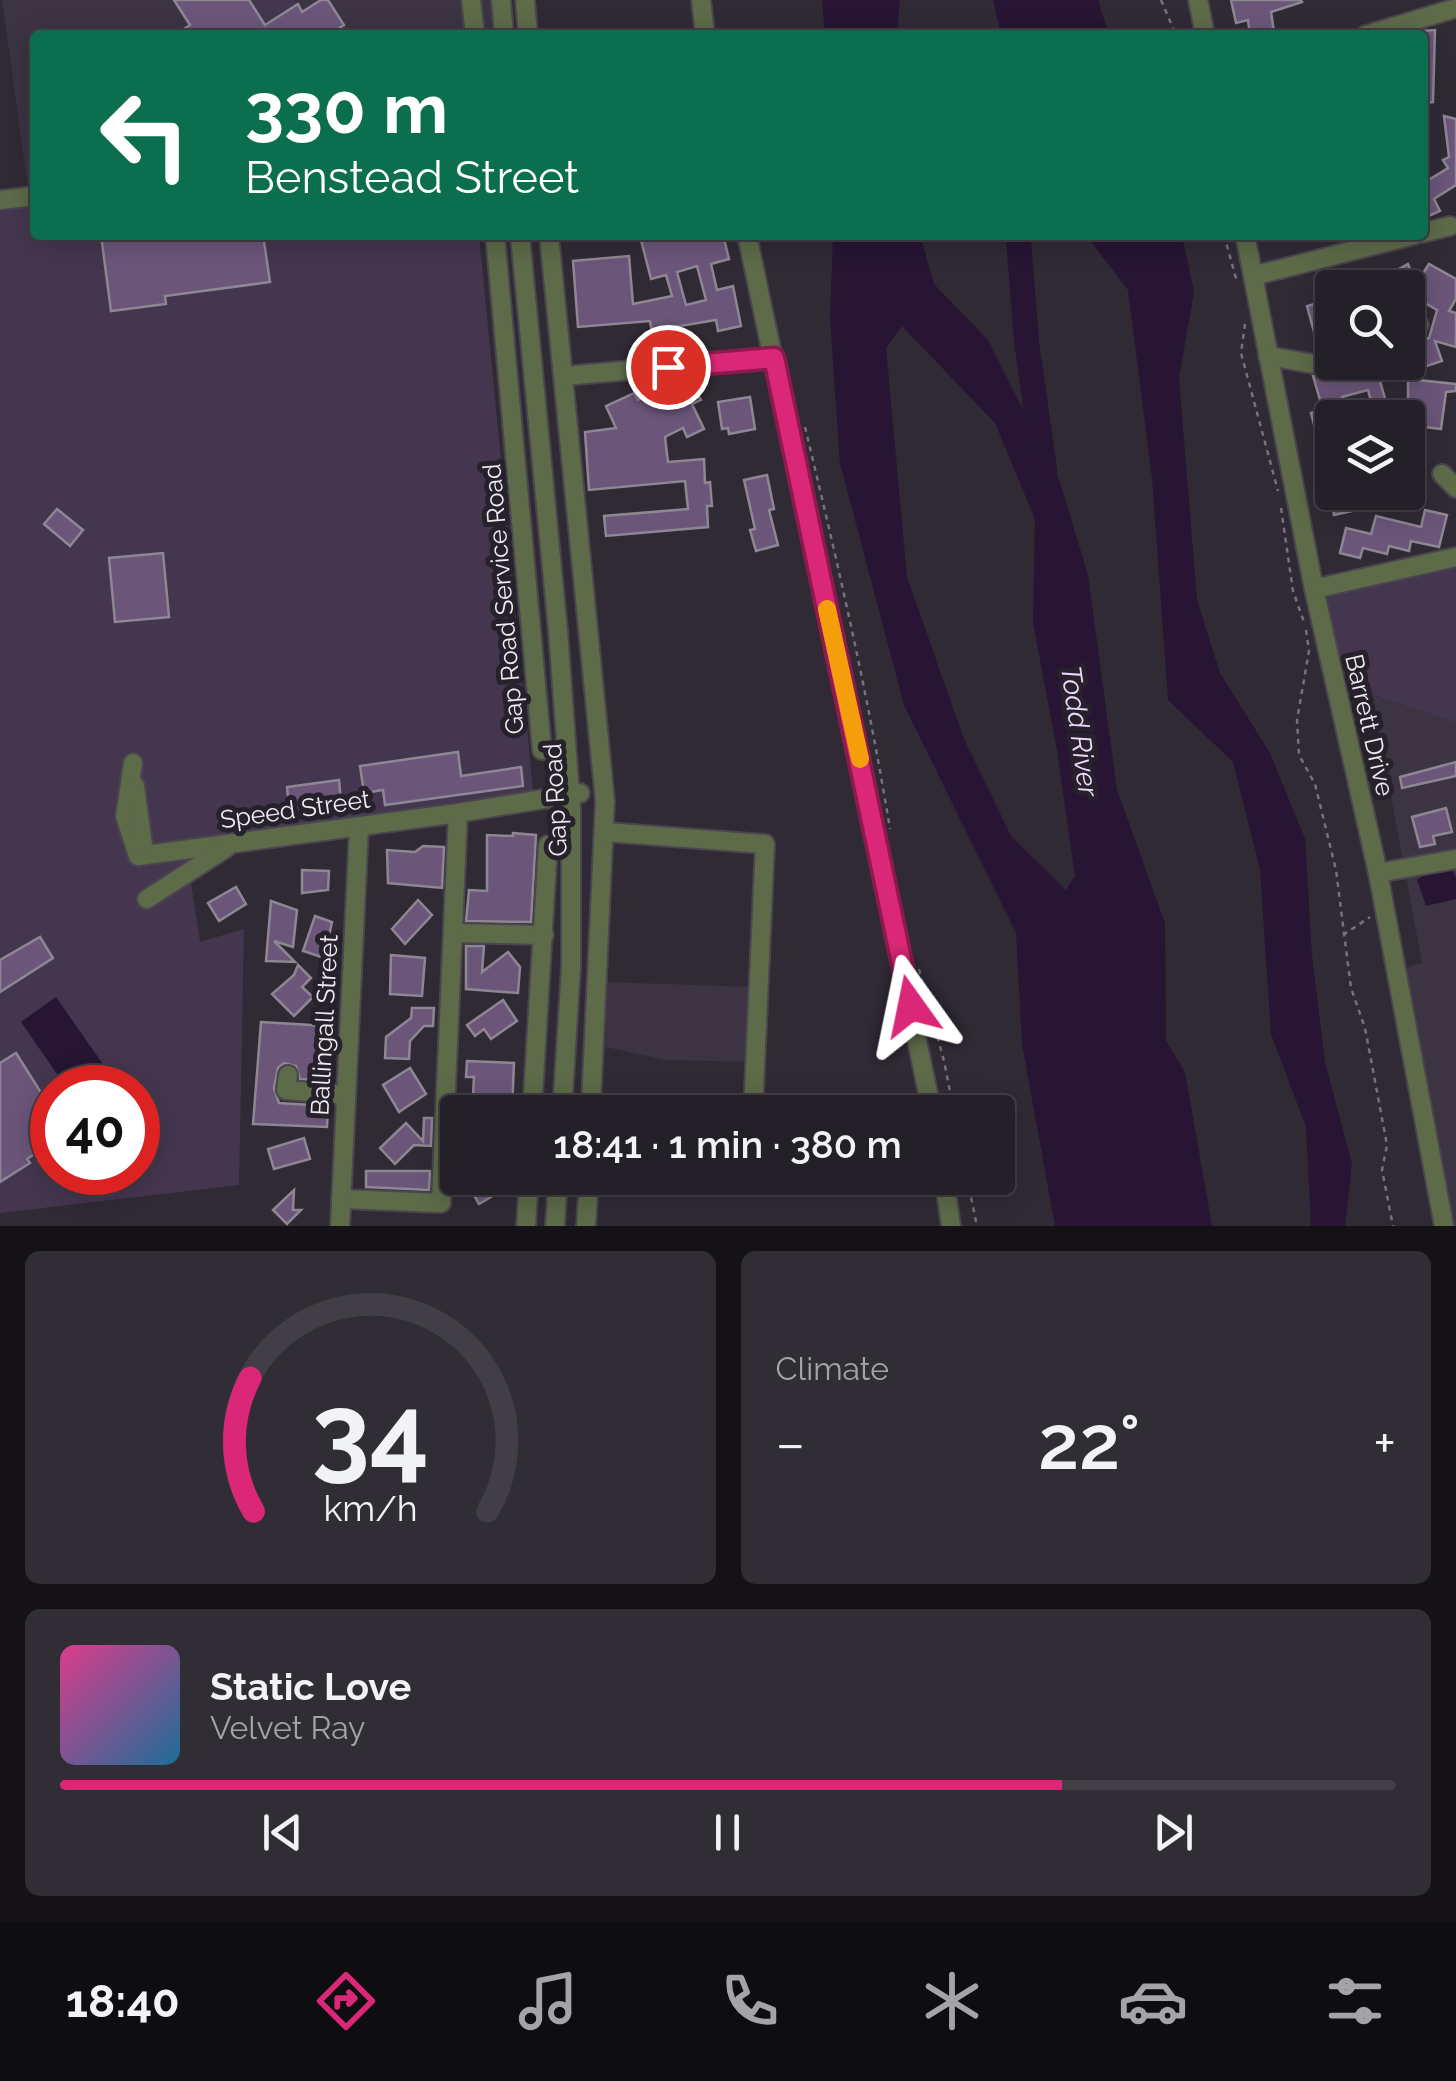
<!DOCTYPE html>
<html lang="en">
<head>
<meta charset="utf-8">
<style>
  :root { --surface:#242028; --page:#302d34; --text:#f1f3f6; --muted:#a3a3a8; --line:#413e45; --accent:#db2777 }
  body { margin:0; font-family:Raleway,sans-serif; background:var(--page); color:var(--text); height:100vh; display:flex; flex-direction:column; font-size:38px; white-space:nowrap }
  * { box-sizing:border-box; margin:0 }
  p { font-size:32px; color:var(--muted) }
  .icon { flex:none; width:55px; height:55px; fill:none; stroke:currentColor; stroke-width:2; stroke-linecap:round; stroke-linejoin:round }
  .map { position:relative; height:1226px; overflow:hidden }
  .drawer { display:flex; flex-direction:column; gap:25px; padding:25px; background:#141216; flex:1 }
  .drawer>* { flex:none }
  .hud { position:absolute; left:30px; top:30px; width:1398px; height:210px; border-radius:10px; box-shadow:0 5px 25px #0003,0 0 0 2px var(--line); background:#0b6e4f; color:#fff; overflow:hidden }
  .fabs { position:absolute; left:1315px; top:270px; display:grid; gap:20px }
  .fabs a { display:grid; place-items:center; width:110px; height:110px; border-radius:10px; background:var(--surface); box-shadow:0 5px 25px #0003,0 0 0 2px var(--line); font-size:50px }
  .speed { position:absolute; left:30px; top:1065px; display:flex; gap:20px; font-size:50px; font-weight:700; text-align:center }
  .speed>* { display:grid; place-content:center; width:130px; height:130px; border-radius:50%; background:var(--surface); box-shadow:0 5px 25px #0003,0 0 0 2px var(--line); line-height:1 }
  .speed .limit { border:15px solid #d22; background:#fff; color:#111 }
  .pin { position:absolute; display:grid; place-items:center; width:85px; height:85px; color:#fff; margin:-42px; border:5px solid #fff; border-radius:50%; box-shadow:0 2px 10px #0007 }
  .me { position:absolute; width:110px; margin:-55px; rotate:348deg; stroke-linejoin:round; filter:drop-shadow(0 0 8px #0008) }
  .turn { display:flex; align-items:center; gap:35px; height:210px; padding:0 50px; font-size:45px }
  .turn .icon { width:130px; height:130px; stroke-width:2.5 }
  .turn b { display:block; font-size:70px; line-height:85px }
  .big { font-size:75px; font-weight:600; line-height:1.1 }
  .drawer .widget { flex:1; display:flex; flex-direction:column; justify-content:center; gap:15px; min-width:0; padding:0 35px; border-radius:15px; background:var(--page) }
  .drawer .dial { align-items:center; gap:0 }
  .dial svg { height:260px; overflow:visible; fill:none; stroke:var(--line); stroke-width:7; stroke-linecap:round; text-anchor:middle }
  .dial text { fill:var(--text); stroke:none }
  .song { display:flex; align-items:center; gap:30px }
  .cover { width:120px; height:120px; border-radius:15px; background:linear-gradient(135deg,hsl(330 70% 55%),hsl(200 70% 35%)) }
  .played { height:10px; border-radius:5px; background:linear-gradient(90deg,var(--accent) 75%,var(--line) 75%) }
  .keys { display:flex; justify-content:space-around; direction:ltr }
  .heat { display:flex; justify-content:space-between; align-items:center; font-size:55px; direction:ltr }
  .drawer .tiles { flex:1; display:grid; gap:25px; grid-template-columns:1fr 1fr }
  .widget:last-child { grid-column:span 2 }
  .trip { position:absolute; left:440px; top:1095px; width:575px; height:100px; border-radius:10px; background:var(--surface); box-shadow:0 5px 25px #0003,0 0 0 2px var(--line); font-weight:600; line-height:100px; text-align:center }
  .menu { display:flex; height:160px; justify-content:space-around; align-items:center; background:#0e0d10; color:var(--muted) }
  .menu .icon { width:70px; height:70px }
  .menu .active { color:var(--accent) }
  .menu b { font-size:45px; color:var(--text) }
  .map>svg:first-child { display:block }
  .built { fill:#3c3343 }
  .green { fill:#453650; fill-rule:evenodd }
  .water { fill:#271533; fill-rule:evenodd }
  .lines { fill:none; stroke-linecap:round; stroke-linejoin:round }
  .river { stroke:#271533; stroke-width:25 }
  .building { fill:#6b567a; stroke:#8d8693; stroke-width:2.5; fill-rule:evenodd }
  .minor-casing { stroke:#4b454f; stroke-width:22 }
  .path { stroke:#76717a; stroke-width:2.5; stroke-dasharray:5 5; stroke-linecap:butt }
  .minor { stroke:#5d6b49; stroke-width:18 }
  .route-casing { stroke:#8e194d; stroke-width:25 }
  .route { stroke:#db2777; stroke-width:18 }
  .slow { stroke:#f59e0b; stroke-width:18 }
  .labels { text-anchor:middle; stroke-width:10; stroke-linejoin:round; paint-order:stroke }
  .street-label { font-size:25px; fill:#efebf2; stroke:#26212b }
  .water-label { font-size:28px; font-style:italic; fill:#efdaff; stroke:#26212b }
</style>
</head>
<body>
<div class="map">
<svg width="1456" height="1226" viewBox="0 0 1456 1226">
  <rect width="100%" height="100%" fill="#302a35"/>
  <g class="built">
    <polygon points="2,0 493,0 497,35 35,35 35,196 29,196"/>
    <polygon points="1372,695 1456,723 1456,1226 1444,1226 1396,970 1422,963"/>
    <polygon points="607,982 756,987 753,1062 667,1060 605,1047"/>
  </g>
  <g class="green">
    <polygon points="249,0 294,0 298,4 250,34"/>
    <path d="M35,196V235H479L533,790L458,813L186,850L200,942L244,929L239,1185L0,1213V200ZM52,1088H138V1172H52Z"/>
    <polygon points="1456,557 1456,723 1373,695 1338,695 1314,589"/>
  </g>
  <g class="water">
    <polygon points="822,0 900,0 897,35 825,35"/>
    <polygon points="993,0 1098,0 1109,35 1001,35"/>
    <path d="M833,235H920L934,284L987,339L1060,482L1088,575L1117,790L1165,923L1166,1041L1185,1072L1212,1226H1055L1022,1044L1016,933L904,705L840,463L830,320ZM902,326L995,423L1035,519L1033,623L1057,750L1075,876L1066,890L1011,836L964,739L907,577L886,348Z"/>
    <polygon points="1086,235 1182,235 1194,292 1179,378 1197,600 1220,673 1270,753 1305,839 1312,955 1325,1062 1352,1164 1345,1226 1311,1226 1306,1127 1271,1034 1260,869 1233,762 1168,700 1152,478 1128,290"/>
    <polygon points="1451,867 1456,878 1456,899 1426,906 1417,880 1425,874"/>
    <polygon points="56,997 114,1080 103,1087 66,1087 21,1022"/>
  </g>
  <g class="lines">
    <polyline class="river" points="1018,235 1027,345 1045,473"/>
  </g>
  <g class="building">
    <polygon points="174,0 249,0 265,25 298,4 302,12 321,0 328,0 344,25 328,35 175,35 190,25"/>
    <polygon points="1231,0 1301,0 1302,2 1271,12 1274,32 1250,35 1248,20 1236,23"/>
    <polygon points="1435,30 1433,102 1422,103 1422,31"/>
    <polygon points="1444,116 1456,119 1456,185 1434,199 1440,211 1422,219 1422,184 1448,168 1443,160 1449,157"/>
    <polygon points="101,235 263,235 270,282 165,296 166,304 111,311"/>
    <path d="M658,235H723L729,259L711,264L717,290L733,286L741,326L718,331L716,320L674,327L677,339L654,344L650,321L578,327L573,261L629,256L633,304L672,296L666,275L651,279L641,240ZM697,266L706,300L686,305L677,272Z"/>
    <polygon points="1408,264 1416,284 1429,264 1456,279 1456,299 1449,311 1456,313 1456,347 1435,341 1442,361 1380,381 1388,409 1408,404 1408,379 1456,384 1456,391 1446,392 1441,429 1408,425 1408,418 1371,418 1370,414 1374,413 1368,390 1342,397 1347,418 1332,418 1332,478 1328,479 1311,413 1323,410 1313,376 1352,362 1408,362 1408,345 1429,338 1437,310 1421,301 1408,306 1408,288 1375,288 1398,278 1395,271"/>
    <polygon points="1332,299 1332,345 1327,346 1322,330 1314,332 1307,306"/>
    <polygon points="694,387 701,400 692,404 704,429 687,437 683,428 665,437 668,462 704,459 705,483 710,482 712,506 707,506 708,527 606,536 604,516 688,509 685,481 589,490 585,432 616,428 606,406 634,393 638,400 652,393 655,399 674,390 677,395"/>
    <polygon points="750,397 755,429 729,434 728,428 722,429 718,402"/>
    <polygon points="767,475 774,509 769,510 778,545 756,551 750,530 755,529 744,480"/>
    <polygon points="1329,492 1415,492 1416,497 1334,515"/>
    <polygon points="57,509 83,530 70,546 44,524"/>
    <polygon points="1425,510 1447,515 1439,547 1411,541 1409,551 1389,546 1387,554 1363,548 1360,558 1340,553 1346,528 1371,534 1376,516 1421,527"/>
    <polygon points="163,553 169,617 115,622 109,558"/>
    <polygon points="458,752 461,776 521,767 523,786 385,805 383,790 364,793 360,766"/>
    <polygon points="1456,762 1456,776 1402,788 1400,777"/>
    <polygon points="339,780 341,802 289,808 287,787"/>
    <polygon points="1446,808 1452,832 1433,836 1435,844 1420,847 1412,817"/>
    <polygon points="513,833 536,835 531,922 466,921 469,890 487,891 487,835 513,836"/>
    <polygon points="423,846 444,847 442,888 388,883 387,850 415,852"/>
    <polygon points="302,870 329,871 328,890 302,893"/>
    <polygon points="236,887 246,904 219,921 208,903"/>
    <polygon points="418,900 432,915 405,944 392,929"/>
    <polygon points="271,901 297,910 293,947 274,941 295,962 266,961"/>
    <polygon points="315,916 332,922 324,958 303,951"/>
    <polygon points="40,937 53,958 0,992 0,960"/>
    <polygon points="466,946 484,946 482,972 508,952 520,967 518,993 466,989"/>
    <polygon points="391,955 425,958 422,996 390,994"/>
    <polygon points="298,965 311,978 302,987 313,997 294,1016 272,994 294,975"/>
    <polygon points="503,1000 517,1021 491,1039 484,1029 475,1036 467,1025"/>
    <polygon points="412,1008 434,1008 433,1026 424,1026 410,1041 409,1059 385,1058 386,1037 411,1018"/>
    <polygon points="261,1022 328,1026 325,1081 300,1079 296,1066 284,1063 278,1068 274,1088 279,1103 328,1106 327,1127 253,1124"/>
    <polygon points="16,1053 52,1110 52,1132 46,1136 51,1143 27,1159 30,1163 0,1182 0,1063"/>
    <polygon points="467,1061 514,1063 512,1112 472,1112 474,1077 466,1077"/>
    <polygon points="410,1068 426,1094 399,1112 383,1085"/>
    <polygon points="424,1118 432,1118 431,1146 414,1145 395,1164 380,1148 406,1123 423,1141"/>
    <polygon points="304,1138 310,1159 274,1169 268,1149"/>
    <polygon points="366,1171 430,1171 429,1190 366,1187"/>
    <polygon points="472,1178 507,1178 511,1185 479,1204 468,1185 474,1182"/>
    <polygon points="294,1190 293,1210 301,1210 287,1224 273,1210"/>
  </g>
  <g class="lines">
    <defs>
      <g id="minor">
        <polyline points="471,0 475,35"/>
        <polyline points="501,0 504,35"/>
        <polyline points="525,0 528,35"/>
        <polyline points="701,0 705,35"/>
        <polyline points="1198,0 1205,35"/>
        <polyline points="1366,35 1456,8"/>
        <polyline points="0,200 35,196"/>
        <polyline points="1422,233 1450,226"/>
        <polyline points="495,235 542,750"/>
        <polyline points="520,235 558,631 571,809 571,967 562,1112"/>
        <polyline points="549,235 605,801 591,1104"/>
        <polyline points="747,235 932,1112"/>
        <polyline points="1245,235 1314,589 1378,873 1444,1226"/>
        <polyline points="1253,276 1414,235"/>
        <polyline points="1408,330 1419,325"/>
        <polyline points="1268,356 1314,364 1332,357"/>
        <polyline points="563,376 774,358"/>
        <polyline points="1442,474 1456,488"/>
        <polyline points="1314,589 1456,557"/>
        <polyline points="133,763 125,816 138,856 458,813 580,793"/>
        <polyline points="135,786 143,845"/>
        <polyline points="606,832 765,844 753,1112"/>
        <polyline points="1378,873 1456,859"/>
        <polyline points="147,899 226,848"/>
        <polyline points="454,933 544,935"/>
        <polyline points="288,1075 286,1090 346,1095"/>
        <polyline points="532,1112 548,845"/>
        <polyline points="944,1178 951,1226"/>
        <polyline points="341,1199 441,1203 458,813"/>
        <polyline points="340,1226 359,826"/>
        <polyline points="526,1226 529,1178"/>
        <polyline points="555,1226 558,1178"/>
        <polyline points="586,1226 589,1178"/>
      </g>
    </defs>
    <use href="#minor" class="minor-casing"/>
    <g class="path">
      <polyline points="1161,0 1176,35"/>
      <polyline points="1224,235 1237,282"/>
      <polyline points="1245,324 1241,353 1278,491"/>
      <path d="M805,427C837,560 868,694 890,829"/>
      <polyline points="1281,508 1293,591 1304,622"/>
      <polyline points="1306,630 1309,651 1297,720 1299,755 1315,784 1336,870 1351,988 1365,1028 1387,1145 1382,1170 1393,1226"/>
      <polyline points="1343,935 1370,917"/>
      <polyline points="919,969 944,1061 954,1112"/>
      <polyline points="967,1178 977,1226"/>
    </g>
    <use href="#minor" class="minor"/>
  </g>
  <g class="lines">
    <defs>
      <polyline id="route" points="668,367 774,358 911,1006"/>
    </defs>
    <use href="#route" class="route-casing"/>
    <use href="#route" class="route"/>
    <polyline class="slow" points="827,609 860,759"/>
  </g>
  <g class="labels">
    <g class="street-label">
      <text transform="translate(503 599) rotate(-95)" y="9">Gap Road Service Road</text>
      <text transform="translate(1370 725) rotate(77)" y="9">Barrett Drive</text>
      <text transform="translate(555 800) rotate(-93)" y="9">Gap Road</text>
      <text transform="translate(295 809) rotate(-8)" y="9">Speed Street</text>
      <text transform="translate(324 1025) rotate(-87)" y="9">Ballingall Street</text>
    </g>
    <g class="water-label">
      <text transform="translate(1080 731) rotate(82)" y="10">Todd River</text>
    </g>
  </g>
</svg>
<div class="fabs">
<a><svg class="icon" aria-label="search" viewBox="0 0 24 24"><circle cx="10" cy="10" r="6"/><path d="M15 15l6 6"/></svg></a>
<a><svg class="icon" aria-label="layers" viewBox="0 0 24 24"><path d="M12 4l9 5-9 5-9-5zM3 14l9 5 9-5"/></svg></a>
</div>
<div class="speed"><div class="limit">40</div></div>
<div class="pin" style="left:668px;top:367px;background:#d93025"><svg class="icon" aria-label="arrive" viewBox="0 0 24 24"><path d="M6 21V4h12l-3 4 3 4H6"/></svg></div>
<svg class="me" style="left:911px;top:1006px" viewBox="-20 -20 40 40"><path d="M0-17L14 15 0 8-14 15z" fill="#db2777" stroke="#fff" stroke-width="4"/></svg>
<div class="trip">18:41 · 1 min · 380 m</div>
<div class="hud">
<div class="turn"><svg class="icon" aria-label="left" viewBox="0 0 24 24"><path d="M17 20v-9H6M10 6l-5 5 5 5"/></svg><div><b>330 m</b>Benstead Street</div></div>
</div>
</div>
<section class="drawer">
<div class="tiles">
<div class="widget dial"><svg viewBox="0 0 100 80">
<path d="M14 69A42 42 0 1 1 86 69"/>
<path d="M14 69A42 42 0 0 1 13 28" stroke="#db2777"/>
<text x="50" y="56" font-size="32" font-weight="700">34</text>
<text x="50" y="72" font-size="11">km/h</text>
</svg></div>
<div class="widget"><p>Climate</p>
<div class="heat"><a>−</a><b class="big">22°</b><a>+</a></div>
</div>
<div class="widget">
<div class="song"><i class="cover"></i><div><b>Static Love</b><p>Velvet Ray</p></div></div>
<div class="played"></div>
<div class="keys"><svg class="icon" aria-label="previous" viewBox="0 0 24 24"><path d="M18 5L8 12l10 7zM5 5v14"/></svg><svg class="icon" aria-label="pause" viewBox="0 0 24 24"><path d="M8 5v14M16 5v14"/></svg><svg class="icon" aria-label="next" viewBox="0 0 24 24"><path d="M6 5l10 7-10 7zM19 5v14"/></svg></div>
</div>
</div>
</section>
<nav class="menu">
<b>18:40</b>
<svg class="icon active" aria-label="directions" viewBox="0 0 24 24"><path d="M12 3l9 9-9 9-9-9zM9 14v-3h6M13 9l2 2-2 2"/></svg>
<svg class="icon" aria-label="music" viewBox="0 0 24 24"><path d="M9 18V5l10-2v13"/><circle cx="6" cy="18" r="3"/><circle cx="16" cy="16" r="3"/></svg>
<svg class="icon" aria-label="phone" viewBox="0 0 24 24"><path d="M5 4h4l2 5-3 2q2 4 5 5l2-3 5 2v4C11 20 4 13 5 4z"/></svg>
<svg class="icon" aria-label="climate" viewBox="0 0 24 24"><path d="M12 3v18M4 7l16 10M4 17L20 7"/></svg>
<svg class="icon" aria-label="car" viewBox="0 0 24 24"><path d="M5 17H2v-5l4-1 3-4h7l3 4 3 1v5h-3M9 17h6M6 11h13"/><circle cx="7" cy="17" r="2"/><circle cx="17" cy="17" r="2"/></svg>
<svg class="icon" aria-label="filters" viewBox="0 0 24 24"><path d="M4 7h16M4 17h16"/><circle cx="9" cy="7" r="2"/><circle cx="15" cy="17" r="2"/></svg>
</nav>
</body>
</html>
